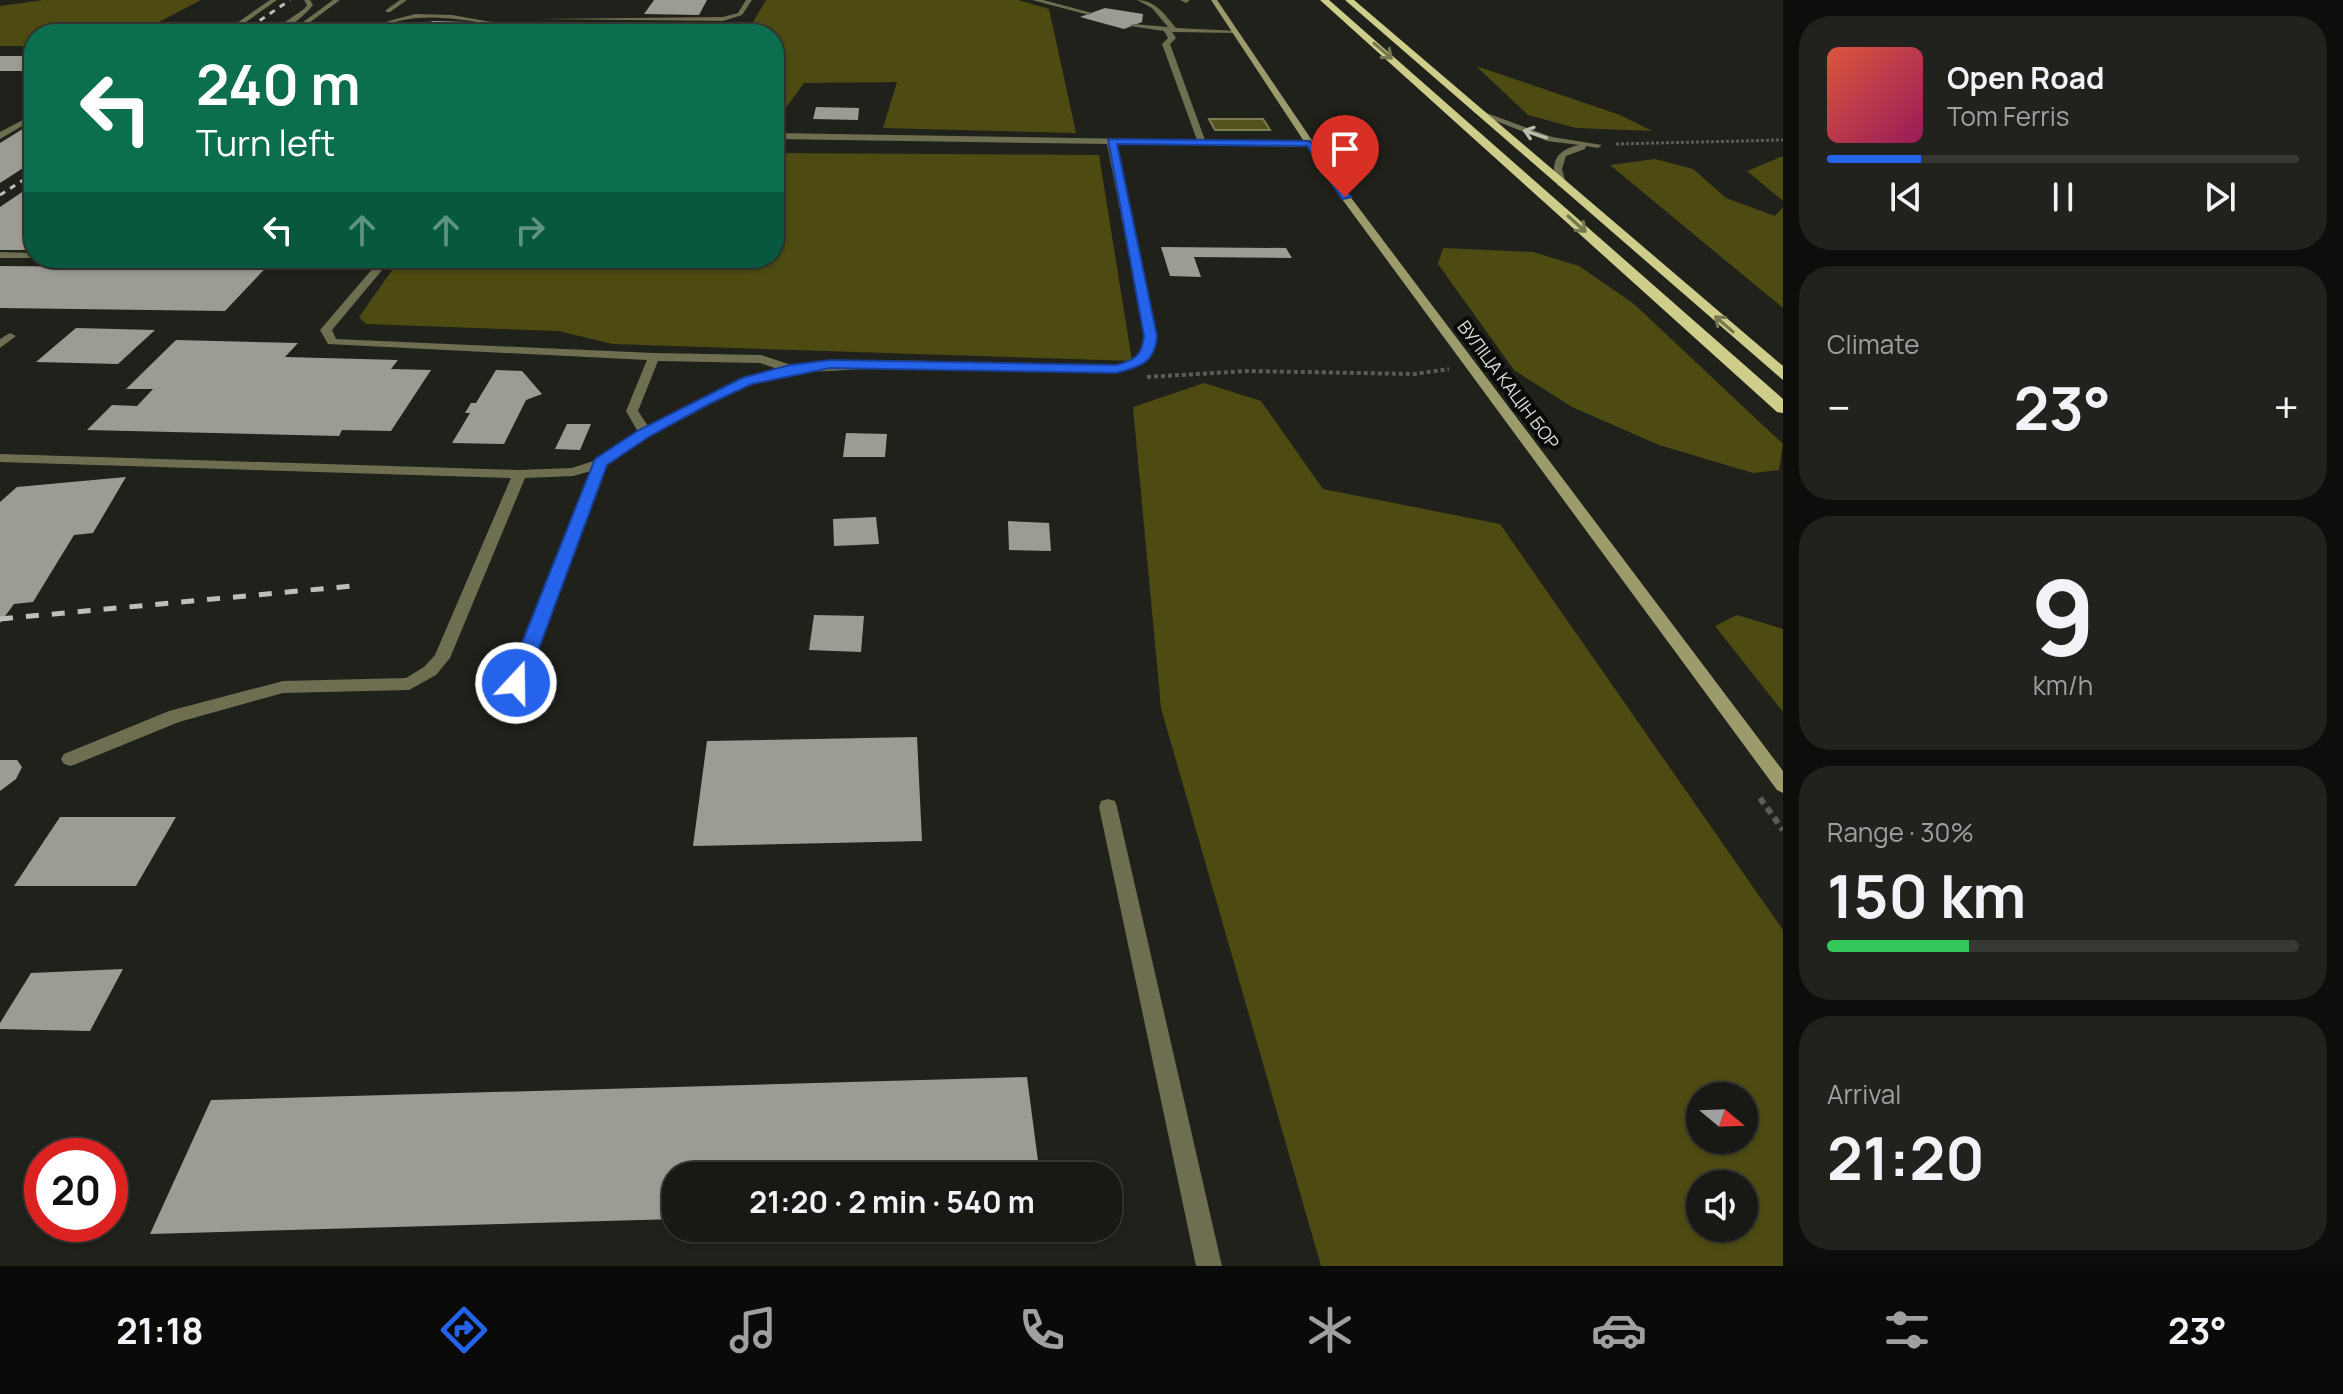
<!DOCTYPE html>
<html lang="en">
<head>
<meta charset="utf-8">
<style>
  :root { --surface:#181914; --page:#21221d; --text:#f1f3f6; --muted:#9fa0a0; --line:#363834; --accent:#2563eb }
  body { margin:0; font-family:Manrope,sans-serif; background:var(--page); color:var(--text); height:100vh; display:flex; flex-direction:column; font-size:30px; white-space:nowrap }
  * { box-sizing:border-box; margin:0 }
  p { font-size:26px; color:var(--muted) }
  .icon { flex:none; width:44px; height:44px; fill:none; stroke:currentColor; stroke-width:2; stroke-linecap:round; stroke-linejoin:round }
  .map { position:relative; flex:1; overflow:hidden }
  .panel { display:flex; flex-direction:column; gap:16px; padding:16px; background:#0d0e0b; width:560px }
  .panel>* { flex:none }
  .hud { position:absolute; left:24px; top:24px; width:760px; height:244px; border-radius:32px; box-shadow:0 2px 6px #0004,0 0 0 2px var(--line); background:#0b6e4f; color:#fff; overflow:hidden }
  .needle { width:52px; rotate:109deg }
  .buttons { position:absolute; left:1686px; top:1082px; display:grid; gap:16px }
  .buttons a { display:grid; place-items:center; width:72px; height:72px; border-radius:50%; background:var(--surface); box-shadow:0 2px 6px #0004,0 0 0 2px var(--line); font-size:40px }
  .speed { position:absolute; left:24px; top:1138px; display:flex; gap:16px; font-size:40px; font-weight:700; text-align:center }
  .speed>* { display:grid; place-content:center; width:104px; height:104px; border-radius:50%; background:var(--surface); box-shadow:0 2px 6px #0004,0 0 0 2px var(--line); line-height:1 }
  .speed .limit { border:12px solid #d22; background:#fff; color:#111 }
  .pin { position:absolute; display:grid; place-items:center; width:68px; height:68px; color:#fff; margin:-82px -34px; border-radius:50% 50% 50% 0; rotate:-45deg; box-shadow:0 0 8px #0007 }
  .pin .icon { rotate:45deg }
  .me { position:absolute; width:88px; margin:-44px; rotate:21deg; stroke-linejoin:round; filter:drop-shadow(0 0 6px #0008) }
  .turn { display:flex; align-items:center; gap:28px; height:168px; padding:0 40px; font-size:36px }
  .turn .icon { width:104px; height:104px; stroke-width:2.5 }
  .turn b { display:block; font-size:56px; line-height:68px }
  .lanes { display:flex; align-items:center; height:76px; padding:0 40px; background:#0003; justify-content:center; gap:40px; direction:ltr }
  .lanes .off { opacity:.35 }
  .big { font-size:60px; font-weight:700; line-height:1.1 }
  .panel .widget { flex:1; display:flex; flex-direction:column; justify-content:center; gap:12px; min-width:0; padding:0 28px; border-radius:32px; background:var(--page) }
  .panel .dial { align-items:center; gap:0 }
  .dial b { font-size:104px; line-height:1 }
  .song { display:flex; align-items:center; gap:24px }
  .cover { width:96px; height:96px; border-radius:12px; background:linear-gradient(135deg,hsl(10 70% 55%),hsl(330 70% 35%)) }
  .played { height:8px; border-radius:4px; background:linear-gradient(90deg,var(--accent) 20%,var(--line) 20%) }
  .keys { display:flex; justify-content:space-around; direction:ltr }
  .heat { display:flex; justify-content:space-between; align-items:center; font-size:44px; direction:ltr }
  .charge { height:12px; border-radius:6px; background:linear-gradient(90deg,#34c759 30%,var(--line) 0) }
  .trip { position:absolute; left:662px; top:1162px; width:460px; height:80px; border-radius:32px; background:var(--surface); box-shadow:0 2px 6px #0004,0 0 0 2px var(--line); font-weight:700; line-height:80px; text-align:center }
  .tabs { display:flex; height:128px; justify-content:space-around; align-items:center; background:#0a0a08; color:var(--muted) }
  .tabs .icon { width:56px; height:56px }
  .tabs .active { color:var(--accent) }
  .tabs b { font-size:36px; color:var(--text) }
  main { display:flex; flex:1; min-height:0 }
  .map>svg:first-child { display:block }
  .forest { fill:#4d4b12; fill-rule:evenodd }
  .water { fill:#53521a; stroke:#7c7c53; stroke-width:2 }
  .building { fill:#9c9c94 }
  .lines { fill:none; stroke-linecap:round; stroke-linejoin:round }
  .path-far2 { stroke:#5c5c57; stroke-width:3; stroke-dasharray:3 2; stroke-linecap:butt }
  .path-far1 { stroke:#5c5c57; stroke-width:4; stroke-dasharray:4 3; stroke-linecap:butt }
  .path { stroke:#5c5c57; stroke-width:6; stroke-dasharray:7 5; stroke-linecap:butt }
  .service { fill:#6e6e51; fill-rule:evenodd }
  .minor { fill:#6e6e51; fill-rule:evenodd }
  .secondary { fill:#9b9b6c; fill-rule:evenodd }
  .trunk { fill:#cece8a; fill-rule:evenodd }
  .rail-far1 { stroke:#bebfba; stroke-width:3; stroke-dasharray:6 6; stroke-linecap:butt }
  .rail { stroke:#bebfba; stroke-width:5; stroke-dasharray:13 13; stroke-linecap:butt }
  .oneway { stroke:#767650 }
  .oneway2 { stroke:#bcbcb0 }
  .route { fill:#2563eb; stroke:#184099; stroke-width:2 }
  .labels { text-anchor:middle; stroke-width:8; stroke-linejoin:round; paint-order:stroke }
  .far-street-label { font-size:18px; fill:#ddddd9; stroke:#0a0a08 }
</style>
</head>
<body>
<main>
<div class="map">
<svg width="1783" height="1266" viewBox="0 0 1783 1266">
  <rect width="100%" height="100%" fill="#20211b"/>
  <g class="forest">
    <polygon points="44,0 201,0 136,34 34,34 34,46 0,46 0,6"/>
    <polygon points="766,0 1018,0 1049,9 1076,133 883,128 897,82 804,83 774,124 774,34 746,34"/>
    <polygon points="1476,66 1620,115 1652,131 1576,128 1528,115"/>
    <polygon points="774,153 1099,155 1132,361 613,344 558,331 366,324 359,317 395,266 374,258 774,258"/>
    <polygon points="1783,156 1783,201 1747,171"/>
    <polygon points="1655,159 1693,169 1726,198 1775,216 1783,207 1783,308 1610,165"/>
    <polygon points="1443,248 1533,252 1579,266 1634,304 1783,444 1779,470 1753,473 1659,445 1572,407 1514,370 1438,264"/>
    <path d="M1204,383L1261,401L1323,489L1500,524L1783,930V1266H1321L1161,708L1133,407ZM1700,1096H1744V1140H1700ZM1700,1184H1744V1228H1700Z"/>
    <polygon points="1737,615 1783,629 1783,712 1715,626"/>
  </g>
  <polygon class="water" points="1209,119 1263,119 1270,130 1215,130"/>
  <g class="building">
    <polygon points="654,0 707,0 699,15 644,14"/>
    <polygon points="1105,8 1143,14 1142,22 1124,29 1080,17"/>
    <polygon points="432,21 470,22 458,34 417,34"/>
    <polygon points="533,23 573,24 570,28 530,27"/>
    <polygon points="715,24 742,24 737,34 710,34"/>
    <rect x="0" y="56" width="34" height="15"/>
    <polygon points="816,107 859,108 858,120 813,119"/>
    <polygon points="34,122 34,161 0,183 0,143"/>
    <polygon points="34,184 34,250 0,250 0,207"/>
    <polygon points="1161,247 1286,248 1292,258 1194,257 1201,277 1170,276"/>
    <polygon points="124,258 275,258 225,311 0,308 0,266 113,267"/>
    <polygon points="76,328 155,330 118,364 36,362"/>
    <polygon points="176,340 298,343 285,357 398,360 391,369 431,370 391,431 342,430 339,436 87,430 112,405 137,406 153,389 126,389"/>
    <polygon points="496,370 522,371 542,394 526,400 504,444 452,443 470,413 465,413 471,403 476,403"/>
    <polygon points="567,424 591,424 580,450 555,449"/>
    <polygon points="846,433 887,434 885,457 843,457"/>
    <polygon points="126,477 93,533 74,535 33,602 14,604 0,623 0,502 17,487"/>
    <polygon points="876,517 879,544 834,546 833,519"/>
    <polygon points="1008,521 1049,523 1051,551 1009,550"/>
    <polygon points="814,615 864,616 861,652 809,650"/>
    <polygon points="917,737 922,841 693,846 707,741"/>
    <polygon points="0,760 17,760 22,767 16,779 0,791"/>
    <polygon points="60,817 176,817 136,886 14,886"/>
    <polygon points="123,969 90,1031 0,1029 0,1023 31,973"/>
    <polygon points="1027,1077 1040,1176 676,1176 676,1219 150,1234 211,1100"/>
  </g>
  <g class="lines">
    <polyline class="path-far2" points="1616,144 1783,140"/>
    <polyline class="path-far1" points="1147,377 1247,371 1414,374 1449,369"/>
    <polyline class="path" points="1760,798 1783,830"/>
    <g class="service">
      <polygon points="270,0 277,0 229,34 221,34"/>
      <path d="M304,0H310L313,5C304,17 282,34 268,34L304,9L307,5Z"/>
      <polygon points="333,0 340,0 294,34 287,34"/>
      <polygon points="400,0 407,0 390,12 386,12 386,10"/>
      <polygon points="746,0 752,0 742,15 723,21 539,19 723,17 738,13"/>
      <polygon points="1032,0 1043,0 1092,13 1089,15"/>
      <path d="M1137,0C1156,0 1165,15 1176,28L1238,31L1235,33L1172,32L1176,38L1170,44L1205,140L1310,141L1314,144L1310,147L1116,144L1157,336C1152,360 1138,367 1116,373L883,368L791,373L751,384L710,403L650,436L607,465L522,688H510L508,683L591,471L573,476L525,478L450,658L436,675L409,690L283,693L179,722L76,764L70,766L64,764L61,759L64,754L169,711L283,681L406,678L424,667L435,655L511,478L0,462V454L520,470L572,468L596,460L638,432L626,411L647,360L328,344L320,330L374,267L383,269L332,330L336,339L654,353L761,355L791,365L883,360L1116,365C1134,360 1142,354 1145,336L1107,144L774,139V133L1197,140L1162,44L1168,38L1164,31L1130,26L1133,24L1168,27L1152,8ZM658,361L760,363L778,369L743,378L648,426L638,411Z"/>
      <polygon points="1180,0 1189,0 1189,1 1186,3"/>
      <path d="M415,14L452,15L508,25L500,34H493L500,26C467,20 431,13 398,21C385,24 375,34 363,34L378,24Z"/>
      <polygon points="34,114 34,119 0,139 0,132"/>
      <polygon points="0,252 33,253 34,258 37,258 0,258"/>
      <polygon points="10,333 16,336 0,348 0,339"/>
      <polygon points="1108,799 1115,801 1117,807 1222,1266 1196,1266 1099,807 1101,801"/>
    </g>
    <path class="minor" d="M1473,108L1552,137L1602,145L1598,148L1586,146L1585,149L1566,156L1562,169L1566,184L1558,186C1549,164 1555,150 1579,145L1547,141L1473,112Z"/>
    <polygon class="secondary" points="1211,0 1217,0 1349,195 1783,771 1783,793 1777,790 1342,199"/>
    <g class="trunk">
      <polygon points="1320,0 1329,0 1783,399 1783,413 1777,412"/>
      <polygon points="1345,0 1354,0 1783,366 1783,380"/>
    </g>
    <g class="rail-far1">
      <polyline points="240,34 290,0"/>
      <polyline points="0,195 34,173"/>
    </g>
    <polyline class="rail" points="0,619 352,586"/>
  </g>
  <defs><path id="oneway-shaft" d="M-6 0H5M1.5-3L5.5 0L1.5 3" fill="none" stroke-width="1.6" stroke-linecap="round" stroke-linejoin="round" transform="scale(2)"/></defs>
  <g class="oneway">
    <use href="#oneway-shaft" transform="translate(1383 51) rotate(41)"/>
    <use href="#oneway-shaft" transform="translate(1577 224) rotate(42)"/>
    <use href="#oneway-shaft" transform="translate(1724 324) rotate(-139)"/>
  </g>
  <use class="oneway2" href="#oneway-shaft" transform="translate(1535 134) rotate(-162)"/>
  <path class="route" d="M1108,139L1310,141L1351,197L1342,199L1307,146L1117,144L1157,336C1155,363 1140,367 1116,373L830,368L752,384L711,403L650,436L607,465L526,683L516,690L509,688L506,683L595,459L639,430L742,378L790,365L830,360L1116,365C1135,360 1142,356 1144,336Z"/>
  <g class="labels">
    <g class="far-street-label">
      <text transform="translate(1508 385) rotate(53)" y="6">ВУЛІЦА КАЦІН БОР</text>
    </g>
  </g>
</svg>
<div class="buttons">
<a><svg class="needle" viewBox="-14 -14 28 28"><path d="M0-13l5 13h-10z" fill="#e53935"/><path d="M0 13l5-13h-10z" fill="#9fa0a0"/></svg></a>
<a><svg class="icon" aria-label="sound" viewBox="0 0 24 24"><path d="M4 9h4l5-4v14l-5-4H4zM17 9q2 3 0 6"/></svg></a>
</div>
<div class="speed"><div class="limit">20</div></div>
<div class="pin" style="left:1345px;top:197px;background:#d93025"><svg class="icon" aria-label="arrive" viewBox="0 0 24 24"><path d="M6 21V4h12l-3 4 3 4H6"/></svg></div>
<svg class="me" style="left:516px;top:683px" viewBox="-20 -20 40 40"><circle r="17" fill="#2563eb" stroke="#fff" stroke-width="3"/><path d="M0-11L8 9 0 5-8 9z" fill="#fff"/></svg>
<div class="trip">21:20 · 2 min · 540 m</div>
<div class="hud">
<div class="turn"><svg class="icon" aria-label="left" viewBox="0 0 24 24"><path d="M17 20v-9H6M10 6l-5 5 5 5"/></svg><div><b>240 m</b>Turn left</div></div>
<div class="lanes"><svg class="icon" aria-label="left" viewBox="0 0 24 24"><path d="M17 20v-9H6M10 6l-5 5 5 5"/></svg><svg class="icon off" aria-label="ahead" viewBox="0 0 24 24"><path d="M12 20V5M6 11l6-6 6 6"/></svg><svg class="icon off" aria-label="ahead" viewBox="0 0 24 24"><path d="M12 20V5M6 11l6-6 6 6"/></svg><svg class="icon off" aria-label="right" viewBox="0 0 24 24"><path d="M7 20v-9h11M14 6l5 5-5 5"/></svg></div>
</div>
</div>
<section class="panel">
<div class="widget">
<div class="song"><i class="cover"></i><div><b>Open Road</b><p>Tom Ferris</p></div></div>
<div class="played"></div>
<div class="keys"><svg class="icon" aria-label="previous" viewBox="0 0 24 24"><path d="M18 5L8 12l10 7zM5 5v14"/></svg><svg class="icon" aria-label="pause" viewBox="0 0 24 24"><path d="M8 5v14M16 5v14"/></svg><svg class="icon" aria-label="next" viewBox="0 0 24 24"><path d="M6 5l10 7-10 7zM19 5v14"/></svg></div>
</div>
<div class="widget"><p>Climate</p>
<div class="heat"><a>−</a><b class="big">23°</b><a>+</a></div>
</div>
<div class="widget dial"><b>9</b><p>km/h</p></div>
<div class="widget"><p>Range · 30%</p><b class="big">150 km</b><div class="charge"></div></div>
<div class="widget"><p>Arrival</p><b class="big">21:20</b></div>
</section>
</main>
<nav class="tabs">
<b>21:18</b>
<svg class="icon active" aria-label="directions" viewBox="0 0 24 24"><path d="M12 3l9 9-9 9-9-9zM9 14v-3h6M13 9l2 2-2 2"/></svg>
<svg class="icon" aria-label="music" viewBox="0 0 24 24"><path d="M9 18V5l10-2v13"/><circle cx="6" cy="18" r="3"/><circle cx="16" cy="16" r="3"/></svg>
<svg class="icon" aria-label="phone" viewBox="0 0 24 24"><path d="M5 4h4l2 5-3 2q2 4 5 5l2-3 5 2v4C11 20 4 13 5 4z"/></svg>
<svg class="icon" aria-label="climate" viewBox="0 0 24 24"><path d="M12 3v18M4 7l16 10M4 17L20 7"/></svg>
<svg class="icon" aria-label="car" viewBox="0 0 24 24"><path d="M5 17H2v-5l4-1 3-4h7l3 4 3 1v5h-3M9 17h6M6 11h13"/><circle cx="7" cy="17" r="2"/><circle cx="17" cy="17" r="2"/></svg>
<svg class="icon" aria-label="filters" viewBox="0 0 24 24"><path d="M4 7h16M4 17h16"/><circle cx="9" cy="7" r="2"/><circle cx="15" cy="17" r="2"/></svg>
<b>23°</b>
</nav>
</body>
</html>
